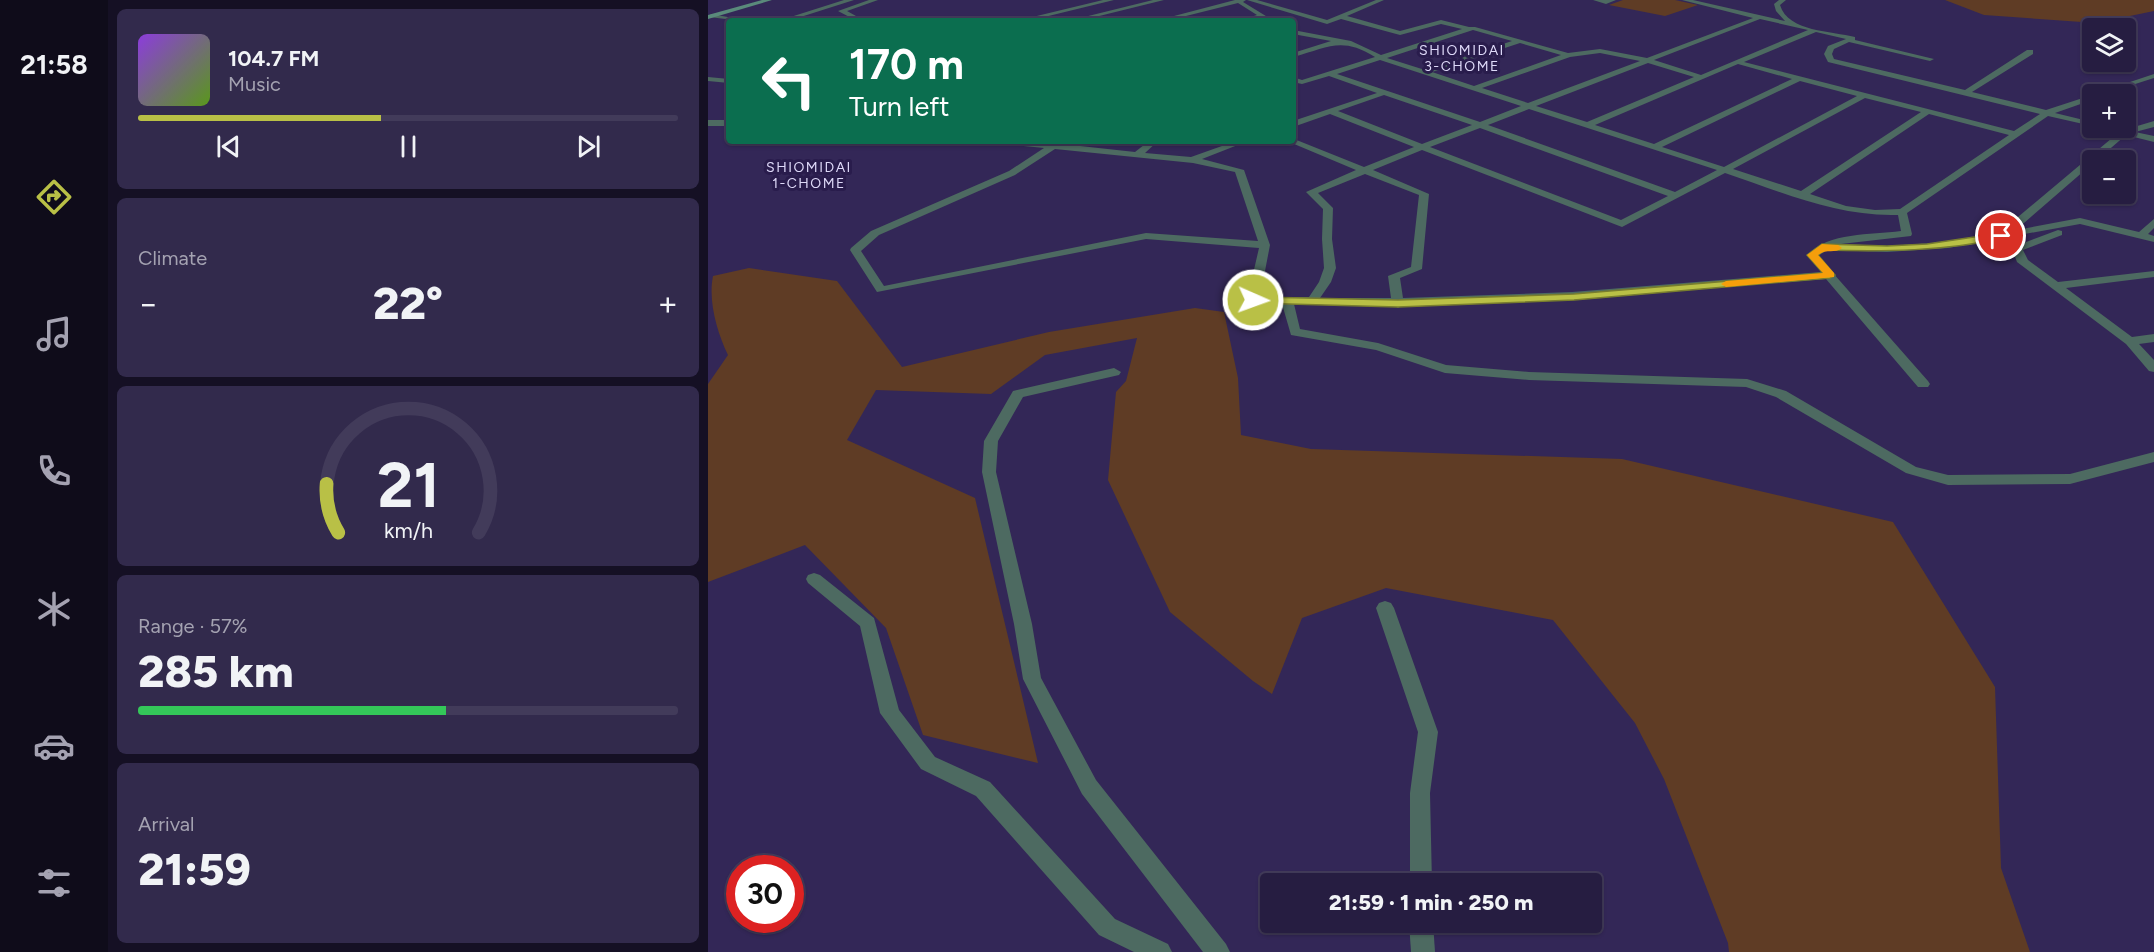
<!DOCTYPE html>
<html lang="en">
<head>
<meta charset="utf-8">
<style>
  :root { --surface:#261d41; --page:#322a4c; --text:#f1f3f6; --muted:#a4a2b1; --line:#423b5a; --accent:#b9c046 }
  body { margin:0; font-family:Figtree,sans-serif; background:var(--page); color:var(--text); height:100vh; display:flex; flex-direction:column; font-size:22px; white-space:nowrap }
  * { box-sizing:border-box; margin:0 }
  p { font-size:20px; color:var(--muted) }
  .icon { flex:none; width:33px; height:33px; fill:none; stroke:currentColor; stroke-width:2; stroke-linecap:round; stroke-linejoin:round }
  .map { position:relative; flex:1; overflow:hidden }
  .sheet { display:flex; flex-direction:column; gap:9px; padding:9px; background:#151024; width:600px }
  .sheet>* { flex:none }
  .hud { position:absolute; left:18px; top:18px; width:570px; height:126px; border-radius:6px; box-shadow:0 2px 4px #0004,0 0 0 2px var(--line); background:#0b6e4f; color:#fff; overflow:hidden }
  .buttons { position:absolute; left:1374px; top:18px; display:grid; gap:12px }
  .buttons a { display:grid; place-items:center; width:54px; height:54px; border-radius:6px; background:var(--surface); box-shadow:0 2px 4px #0004,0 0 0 2px var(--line); font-size:30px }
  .speed { position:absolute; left:18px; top:855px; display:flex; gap:12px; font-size:30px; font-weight:700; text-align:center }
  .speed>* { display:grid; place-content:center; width:78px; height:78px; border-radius:50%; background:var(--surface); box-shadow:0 2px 4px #0004,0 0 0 2px var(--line); line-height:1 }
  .speed .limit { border:9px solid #d22; background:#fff; color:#111 }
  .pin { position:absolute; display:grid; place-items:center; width:51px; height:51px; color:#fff; margin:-26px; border:3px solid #fff; border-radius:50%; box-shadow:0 2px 6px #0007 }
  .me { position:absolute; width:66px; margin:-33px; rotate:92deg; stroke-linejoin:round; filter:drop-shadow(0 0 4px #0008) }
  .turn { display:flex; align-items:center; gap:21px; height:126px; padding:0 24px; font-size:27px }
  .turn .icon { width:78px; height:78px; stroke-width:2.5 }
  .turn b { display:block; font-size:42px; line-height:51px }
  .big { font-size:45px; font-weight:800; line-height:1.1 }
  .sheet .widget { flex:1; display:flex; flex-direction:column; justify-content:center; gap:9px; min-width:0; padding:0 21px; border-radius:9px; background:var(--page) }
  .sheet .dial { align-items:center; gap:0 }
  .dial svg { height:156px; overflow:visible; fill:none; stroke:var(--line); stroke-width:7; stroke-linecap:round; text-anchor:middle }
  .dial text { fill:var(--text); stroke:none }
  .song { display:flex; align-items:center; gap:18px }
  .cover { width:72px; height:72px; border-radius:9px; background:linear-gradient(135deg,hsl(270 70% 55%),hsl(90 70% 35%)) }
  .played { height:6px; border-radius:3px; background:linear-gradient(90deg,var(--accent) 45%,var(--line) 45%) }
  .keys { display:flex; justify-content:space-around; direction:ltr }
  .heat { display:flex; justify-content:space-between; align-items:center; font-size:33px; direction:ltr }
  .charge { height:9px; border-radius:4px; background:linear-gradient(90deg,#34c759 57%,var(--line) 0) }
  .trip { position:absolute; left:552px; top:873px; width:342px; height:60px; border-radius:6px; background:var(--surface); box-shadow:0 2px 4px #0004,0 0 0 2px var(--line); font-weight:800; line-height:60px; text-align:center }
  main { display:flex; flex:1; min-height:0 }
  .dock { display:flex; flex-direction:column; width:108px; justify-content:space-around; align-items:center; background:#0f0c1a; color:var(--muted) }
  .dock .icon { width:42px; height:42px }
  .dock .active { color:var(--accent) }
  .dock b { font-size:27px; color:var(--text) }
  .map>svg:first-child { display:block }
  .green { fill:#5f3c25 }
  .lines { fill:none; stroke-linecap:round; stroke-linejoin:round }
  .street { fill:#4d6a61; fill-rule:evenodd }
  .secondary { fill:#5a8a7b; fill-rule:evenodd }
  .route { fill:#b9c046; stroke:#787d2e; stroke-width:1.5 }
  .slow { fill:#f59e0b }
  .labels { text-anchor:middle; stroke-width:6; stroke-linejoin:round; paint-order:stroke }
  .far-neighbourhood-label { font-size:14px; letter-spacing:1.5px; fill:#ded9f8; stroke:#291c4c }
</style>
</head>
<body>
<main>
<nav class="dock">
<b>21:58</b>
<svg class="icon active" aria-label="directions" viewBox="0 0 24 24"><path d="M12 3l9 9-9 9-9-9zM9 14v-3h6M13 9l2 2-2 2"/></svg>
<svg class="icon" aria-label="music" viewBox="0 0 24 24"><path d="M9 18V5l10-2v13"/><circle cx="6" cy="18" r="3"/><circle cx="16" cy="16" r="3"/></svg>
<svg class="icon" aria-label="phone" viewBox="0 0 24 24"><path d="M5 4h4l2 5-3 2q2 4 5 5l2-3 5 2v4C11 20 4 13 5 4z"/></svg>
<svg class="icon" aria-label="climate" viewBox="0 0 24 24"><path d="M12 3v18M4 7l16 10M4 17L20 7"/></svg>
<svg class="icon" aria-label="car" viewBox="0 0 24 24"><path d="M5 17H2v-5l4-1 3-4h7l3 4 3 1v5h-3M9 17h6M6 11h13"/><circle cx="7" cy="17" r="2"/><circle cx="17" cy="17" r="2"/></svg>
<svg class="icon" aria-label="filters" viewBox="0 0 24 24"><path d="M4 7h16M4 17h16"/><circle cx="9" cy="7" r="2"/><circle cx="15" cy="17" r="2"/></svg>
</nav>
<section class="sheet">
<div class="widget">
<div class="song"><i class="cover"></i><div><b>104.7 FM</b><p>Music</p></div></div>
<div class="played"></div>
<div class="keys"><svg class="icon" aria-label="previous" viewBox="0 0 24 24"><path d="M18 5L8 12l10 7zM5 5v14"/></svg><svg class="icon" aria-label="pause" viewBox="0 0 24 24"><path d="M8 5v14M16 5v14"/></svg><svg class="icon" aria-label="next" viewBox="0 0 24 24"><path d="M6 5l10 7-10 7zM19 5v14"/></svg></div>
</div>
<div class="widget"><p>Climate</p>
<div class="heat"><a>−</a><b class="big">22°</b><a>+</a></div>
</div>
<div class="widget dial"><svg viewBox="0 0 100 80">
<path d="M14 69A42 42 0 1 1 86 69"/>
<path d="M14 69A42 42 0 0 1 8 44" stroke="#b9c046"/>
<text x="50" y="56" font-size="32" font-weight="700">21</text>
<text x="50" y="72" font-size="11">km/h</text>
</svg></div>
<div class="widget"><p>Range · 57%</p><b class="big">285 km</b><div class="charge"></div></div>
<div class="widget"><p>Arrival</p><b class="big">21:59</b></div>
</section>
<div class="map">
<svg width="1446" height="952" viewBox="0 0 1446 952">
  <rect width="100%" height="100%" fill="#332757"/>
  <g class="green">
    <polygon points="915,0 967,0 990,5 957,16 901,5"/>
    <polygon points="1237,0 1446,0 1446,11 1388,23 1276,15"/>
    <path d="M41,268L129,281L194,367L341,332L487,308L516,312L530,378L533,435L603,449L914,459L1185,522L1287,687L1293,868L1322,952H1021L1020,943L956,779L927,723L845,620L678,588L594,618L564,694L545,681L462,612L400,480L408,392L418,381L429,338L337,355L283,394L168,390L139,440L267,498L330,763L215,735L178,628L97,545L0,582V384L20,355C9,332 0,301 5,276Z"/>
  </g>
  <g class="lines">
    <g class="street">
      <polygon points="136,0 146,0 80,21 70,21"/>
      <polygon points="161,0 170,0 139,11 157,21 149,21 130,11"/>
      <polygon points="395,0 406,0 320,21 308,21"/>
      <polygon points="445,0 456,0 371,21 360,21"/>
      <polygon points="527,0 538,0 535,2 566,21 554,18 530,21 549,15 530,3 458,21 447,21"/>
      <path d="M539,0H549L619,20L668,0H676L639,16L692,31L733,20L761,27H767L860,53L892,49L939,58L1045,18L974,0H985L1077,21L1068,11L1066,4L1071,0H1078L1072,5C1080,32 1124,31 1147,37V40L1226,59L1222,61L1141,42L1126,49L1124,54L1126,59L1257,90L1319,50H1325V54L1264,92L1338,110L1384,95V100L1347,113L1384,122V126L1340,116L1199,213L1204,234L1203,236L1133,244L1179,246L1240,242L1292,232L1410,133L1395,130L1394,128L1416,130L1446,121V127L1427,132L1446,136V142L1418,135L1389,160H1384V164L1308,230L1372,218L1431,232L1446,219V228L1440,234L1446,236V242L1372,224L1240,248L1179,252L1119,250L1110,256L1220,381L1222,384L1220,387H1210L1118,279L864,299L695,305L690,308L685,305L586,304L592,329L670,343L738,365L821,372L1039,379L1078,391L1208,467L1240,475L1362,474L1446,452V462L1362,484L1240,485L1198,473L1068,397L1038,387L821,380L737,373L668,350L583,335L574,304H545L539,300L551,248L438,239L169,292L142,250L143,248L163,231L301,171L336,148L295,144L291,141L343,143L357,141L354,144L427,152L441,141H450L437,153L483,157L528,141H540L494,159L536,170L562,245L552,297H601L611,282L616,268L614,239L615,209L598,192L648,170L579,141L586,139L656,167L706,147L622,114L585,127V121L669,93L621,76L594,84L585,82V77L594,80L667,57C633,36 620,48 585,57V53L623,41L585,34V30L643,41L673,55L754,29L733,24L692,35L633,19L619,24ZM1052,19L1100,30L993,75L946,60ZM765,30L804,41L717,70L679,58ZM1108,32L1138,39L1120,46L1116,54L1120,62L1332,114L1306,131L1036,62ZM812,43L853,55L766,86L724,72ZM892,53L932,61L820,103L774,88L862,57ZM672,60L813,106L772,122L629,74ZM940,63L986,77L879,122L828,106ZM1030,64L1084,79L946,144L887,125ZM1092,81L1149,96L1016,167L954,147ZM676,95L764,125L714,144L630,111ZM1157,98L1213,112L1093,191L1025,169ZM821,109L1009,170L967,192L780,125ZM1221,114L1301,135L1192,209L1167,210L1138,206L1102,194ZM772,128L960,196L913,220L722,147ZM347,149L485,163L527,172L550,241L438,233L176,286L153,251L171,235L307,175ZM714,150L914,227L1017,173C1073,192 1130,217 1190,215L1193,231C1162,235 1121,232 1099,255L1113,272L864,292L695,298L692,278L714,269L721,194L665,170ZM657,174L711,195L703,267L680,276L683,298H612L623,282L628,268L624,239L625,208L610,193Z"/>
      <polygon points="885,0 908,0 898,4"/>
      <polygon points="3,14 31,19 34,21 1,17"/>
      <polygon points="1446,74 1446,78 1396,94 1386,94"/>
      <polygon points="0,77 21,79 21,83 0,81"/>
      <rect x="0" y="120" width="21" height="6"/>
      <polygon points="1350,230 1354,231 1354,235 1315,250 1320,260 1350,282 1446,271 1446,277 1358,288 1424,337 1446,334 1446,342 1431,344 1446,360 1446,372 1441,371 1418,344 1309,262 1304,249 1305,247"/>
      <polygon points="406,368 413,372 411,375 315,397 290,441 288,472 324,624 333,678 388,780 518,944 522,952 495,952 374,794 315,679 306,624 274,472 276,441 305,391"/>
      <polygon points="106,573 112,575 166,618 191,710 227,757 282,782 407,919 460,944 464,952 426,952 391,935 268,796 213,769 172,713 152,626 100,583 98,579 100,575"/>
      <polygon points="677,601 683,603 686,608 730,732 722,793 724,884 702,884 702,793 710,732 668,608 671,603"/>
      <polygon points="701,922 725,922 727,952 703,952"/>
    </g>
    <polygon class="secondary" points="54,0 64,0 0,19 0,15"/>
  </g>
  <path class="route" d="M1293,233L1297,234V238C1237,251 1177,252 1116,250L1110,255L1127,275L1122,278L866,300L690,307L545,303L540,300L545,297L690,300L866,294L1115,273L1099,255L1114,244L1179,246L1219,244Z"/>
  <path class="slow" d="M1114,244L1130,245L1134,248C1127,254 1119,248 1110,255L1126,273V277L1018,287L1013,284L1018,281L1115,273L1099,255Z"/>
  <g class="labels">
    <g class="far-neighbourhood-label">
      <text x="754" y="55">SHIOMIDAI<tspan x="754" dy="16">3-CHOME</tspan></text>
      <text x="101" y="172">SHIOMIDAI<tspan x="101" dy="16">1-CHOME</tspan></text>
    </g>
  </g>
</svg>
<div class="buttons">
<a><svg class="icon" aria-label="layers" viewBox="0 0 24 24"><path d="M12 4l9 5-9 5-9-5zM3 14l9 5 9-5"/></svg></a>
<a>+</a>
<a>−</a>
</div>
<div class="speed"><div class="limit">30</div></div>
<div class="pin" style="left:1293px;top:236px;background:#d93025"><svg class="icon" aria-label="arrive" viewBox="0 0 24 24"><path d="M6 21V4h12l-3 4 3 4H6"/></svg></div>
<svg class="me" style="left:545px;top:300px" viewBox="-20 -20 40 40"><circle r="17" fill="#b9c046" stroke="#fff" stroke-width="3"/><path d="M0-11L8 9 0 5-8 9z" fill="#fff"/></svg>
<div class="trip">21:59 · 1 min · 250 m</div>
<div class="hud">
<div class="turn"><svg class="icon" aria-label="left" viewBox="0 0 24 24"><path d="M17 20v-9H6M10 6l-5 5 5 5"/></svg><div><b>170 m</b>Turn left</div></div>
</div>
</div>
</main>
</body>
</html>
